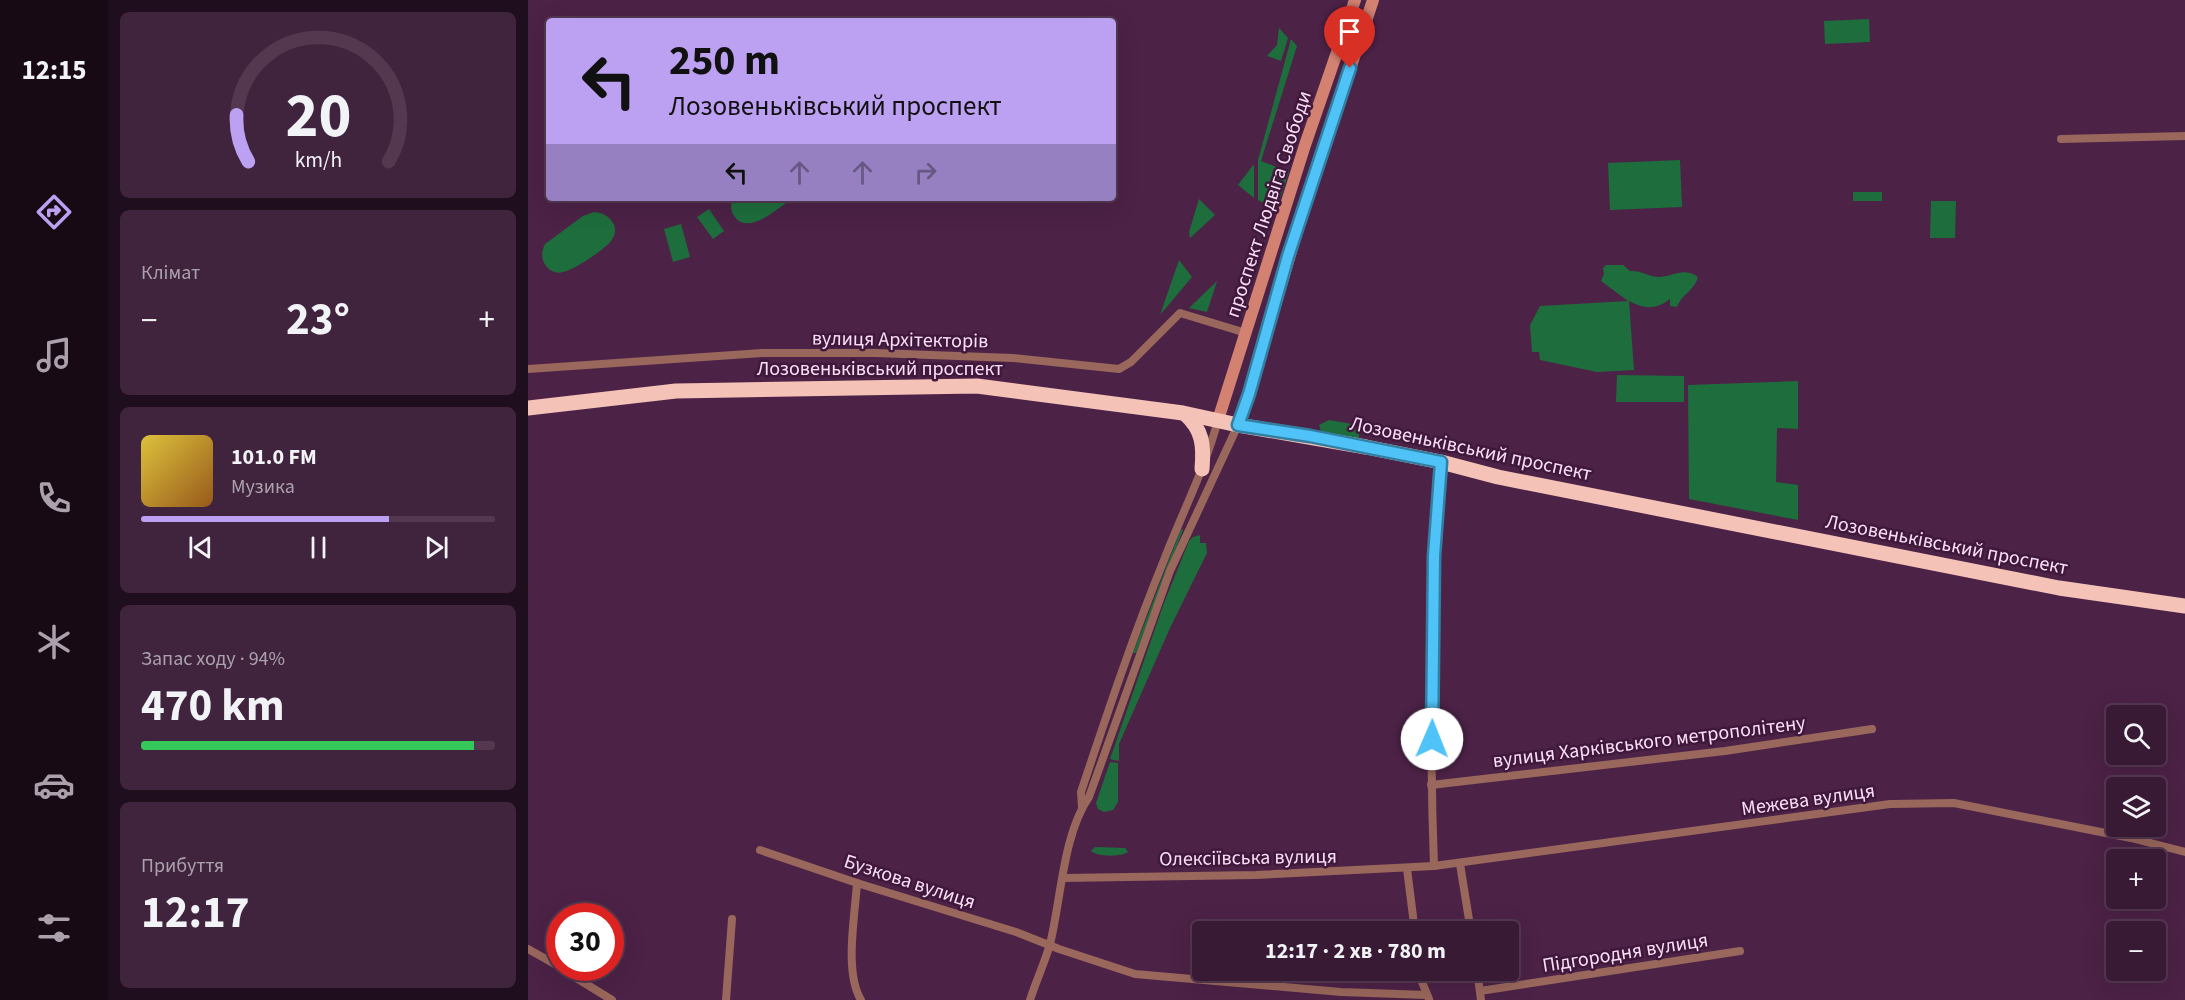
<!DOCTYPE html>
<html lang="uk">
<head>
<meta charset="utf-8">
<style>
  :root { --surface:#391a35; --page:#40233d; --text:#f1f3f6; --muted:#aba1ad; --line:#533850; --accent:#bca0f2 }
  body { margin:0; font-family:"Source Sans 3",sans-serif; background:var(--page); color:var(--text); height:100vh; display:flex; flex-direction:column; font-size:22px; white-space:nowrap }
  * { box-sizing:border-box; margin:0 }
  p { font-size:20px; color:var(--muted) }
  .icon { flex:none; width:33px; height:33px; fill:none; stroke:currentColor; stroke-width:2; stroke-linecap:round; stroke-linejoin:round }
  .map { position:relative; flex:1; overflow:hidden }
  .panel { display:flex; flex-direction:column; gap:12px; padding:12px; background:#1f0e1d; width:420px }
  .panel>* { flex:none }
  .hud { position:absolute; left:18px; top:18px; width:570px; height:183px; border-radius:6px; box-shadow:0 6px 24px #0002,0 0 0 2px var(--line); background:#bca0f2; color:#111; overflow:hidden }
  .buttons { position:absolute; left:1578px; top:705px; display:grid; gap:12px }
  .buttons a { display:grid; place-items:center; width:60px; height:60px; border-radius:6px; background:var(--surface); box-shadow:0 6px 24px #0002,0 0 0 2px var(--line); font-size:30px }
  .speed { position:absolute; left:18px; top:903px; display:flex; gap:12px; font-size:30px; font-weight:700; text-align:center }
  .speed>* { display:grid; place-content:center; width:78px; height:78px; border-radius:50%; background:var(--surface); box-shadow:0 6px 24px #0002,0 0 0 2px var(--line); line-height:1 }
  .speed .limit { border:9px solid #d22; background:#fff; color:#111 }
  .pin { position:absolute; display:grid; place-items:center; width:51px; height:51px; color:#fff; margin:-62px -26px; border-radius:50% 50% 50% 0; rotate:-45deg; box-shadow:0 0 6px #0007 }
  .pin .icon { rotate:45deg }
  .me { position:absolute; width:66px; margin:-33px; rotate:1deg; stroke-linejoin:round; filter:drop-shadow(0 0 4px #0008) }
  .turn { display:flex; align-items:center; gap:21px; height:126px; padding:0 24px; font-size:27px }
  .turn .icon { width:78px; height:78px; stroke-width:2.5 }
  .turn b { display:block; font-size:42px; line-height:51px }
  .lanes { display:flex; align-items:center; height:57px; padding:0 24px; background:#0003; justify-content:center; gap:30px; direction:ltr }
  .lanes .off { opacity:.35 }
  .big { font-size:45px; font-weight:700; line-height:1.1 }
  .panel .widget { flex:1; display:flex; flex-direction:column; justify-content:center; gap:9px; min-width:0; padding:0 21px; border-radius:9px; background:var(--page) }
  .panel .dial { align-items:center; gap:0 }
  .dial svg { height:156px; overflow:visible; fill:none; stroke:var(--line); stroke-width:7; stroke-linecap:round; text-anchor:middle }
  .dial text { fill:var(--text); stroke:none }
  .song { display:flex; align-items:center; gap:18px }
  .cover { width:72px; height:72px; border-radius:9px; background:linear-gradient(135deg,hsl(50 70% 55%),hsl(30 70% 35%)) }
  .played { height:6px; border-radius:3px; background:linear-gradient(90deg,var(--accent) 70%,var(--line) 70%) }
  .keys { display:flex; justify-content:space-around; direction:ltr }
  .heat { display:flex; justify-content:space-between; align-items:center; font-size:33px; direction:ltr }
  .charge { height:9px; border-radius:4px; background:linear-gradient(90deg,#34c759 94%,var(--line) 0) }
  .trip { position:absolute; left:664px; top:921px; width:327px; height:60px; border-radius:6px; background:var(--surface); box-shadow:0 6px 24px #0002,0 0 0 2px var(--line); font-weight:700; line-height:60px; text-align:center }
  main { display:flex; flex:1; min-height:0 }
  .dock { display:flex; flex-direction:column; width:108px; justify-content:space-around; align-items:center; background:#170a15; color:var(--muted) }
  .dock .icon { width:42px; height:42px }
  .dock .selected { color:var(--accent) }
  .dock b { font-size:27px; color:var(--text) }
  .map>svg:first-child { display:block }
  .green { fill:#1e6d3c }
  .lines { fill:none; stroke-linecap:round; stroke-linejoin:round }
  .street { stroke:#9a675c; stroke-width:8 }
  .secondary { stroke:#d38171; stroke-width:12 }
  .highway { stroke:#f5c2b7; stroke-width:15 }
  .route-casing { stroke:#337fa1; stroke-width:15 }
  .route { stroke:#4fc3f7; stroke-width:10 }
  .labels { text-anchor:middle; stroke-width:5; stroke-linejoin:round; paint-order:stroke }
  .street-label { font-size:20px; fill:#f9dff5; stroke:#40183c }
</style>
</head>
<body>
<main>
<nav class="dock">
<b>12:15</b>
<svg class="icon selected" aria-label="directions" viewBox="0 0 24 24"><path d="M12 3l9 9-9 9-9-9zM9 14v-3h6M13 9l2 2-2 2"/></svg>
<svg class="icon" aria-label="music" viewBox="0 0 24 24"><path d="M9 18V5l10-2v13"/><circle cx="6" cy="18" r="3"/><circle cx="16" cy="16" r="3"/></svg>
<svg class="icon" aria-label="phone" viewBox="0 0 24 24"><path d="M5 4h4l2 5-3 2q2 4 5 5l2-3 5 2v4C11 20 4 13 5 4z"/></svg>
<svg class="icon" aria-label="climate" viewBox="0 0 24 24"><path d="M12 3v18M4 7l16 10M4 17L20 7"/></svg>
<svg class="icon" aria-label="car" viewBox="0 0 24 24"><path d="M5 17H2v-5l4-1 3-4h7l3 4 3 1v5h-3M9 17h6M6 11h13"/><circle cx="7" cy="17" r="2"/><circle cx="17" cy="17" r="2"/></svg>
<svg class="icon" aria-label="filters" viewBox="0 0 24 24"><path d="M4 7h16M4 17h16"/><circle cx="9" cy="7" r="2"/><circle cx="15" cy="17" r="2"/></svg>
</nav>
<section class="panel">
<div class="widget dial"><svg viewBox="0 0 100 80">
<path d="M14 69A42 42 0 1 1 86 69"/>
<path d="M14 69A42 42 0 0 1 8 45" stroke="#bca0f2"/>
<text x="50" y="56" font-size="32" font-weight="700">20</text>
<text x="50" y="72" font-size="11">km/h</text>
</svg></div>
<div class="widget"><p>Клімат</p>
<div class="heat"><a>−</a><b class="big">23°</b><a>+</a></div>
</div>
<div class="widget">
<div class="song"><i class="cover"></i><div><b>101.0 FM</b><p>Музика</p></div></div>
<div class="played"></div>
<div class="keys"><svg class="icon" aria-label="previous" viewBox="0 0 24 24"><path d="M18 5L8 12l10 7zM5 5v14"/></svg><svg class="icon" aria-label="pause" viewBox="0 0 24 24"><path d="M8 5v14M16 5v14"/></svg><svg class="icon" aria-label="next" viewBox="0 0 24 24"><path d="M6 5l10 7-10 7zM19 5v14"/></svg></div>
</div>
<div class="widget"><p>Запас ходу · 94%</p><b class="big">470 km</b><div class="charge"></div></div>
<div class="widget"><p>Прибуття</p><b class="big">12:17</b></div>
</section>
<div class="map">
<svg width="1657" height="1000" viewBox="0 0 1657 1000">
  <rect width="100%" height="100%" fill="#4c2247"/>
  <g class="green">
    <polygon points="1341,19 1342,42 1297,44 1296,21"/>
    <polygon points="751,28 760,38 753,61 739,56 749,45"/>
    <polygon points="763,39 769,46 733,161 761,172 748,210 730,200 730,160"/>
    <polygon points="1152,160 1154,207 1082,210 1080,163"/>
    <polygon points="726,164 726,198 710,185"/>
    <rect x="1325" y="192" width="29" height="9"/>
    <path d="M204,198H265C251,207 221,236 207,217C202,211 203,205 204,198Z"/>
    <polygon points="671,199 687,215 662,238 661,232"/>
    <polygon points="1403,201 1428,201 1427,238 1402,238"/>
    <polygon points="181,209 196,231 185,239 169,217"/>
    <path d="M66,212C81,213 94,227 83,241C76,250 46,270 35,272C29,274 23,272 18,266C13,259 13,252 17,244L55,216Z"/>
    <polygon points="153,224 162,257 145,262 136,229"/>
    <polygon points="651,260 664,277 632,315"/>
    <path d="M1078,265H1095L1102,271C1113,270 1121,277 1132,277C1146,276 1156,267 1170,277C1167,290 1153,295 1149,307L1142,306V299C1128,310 1115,309 1101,301L1106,370L1069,372L1012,360L1011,352H1004L1002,325L1012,306L1100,301L1073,281L1076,274L1075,268Z"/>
    <polygon points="689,281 679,312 661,308"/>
    <polygon points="1089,375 1156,376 1156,402 1088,402"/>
    <polygon points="1270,381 1270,429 1249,428 1248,482 1270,485 1270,520 1161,499 1160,385"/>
    <polygon points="801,420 824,424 831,433 831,438 826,439 793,431 791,425"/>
    <polygon points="653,529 655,530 608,653 605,653"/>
    <polygon points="672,535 672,543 678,543 679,553 642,628 591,744 591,761 582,759 636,603 661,541 665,537"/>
    <polygon points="582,762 590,763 590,802 585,810 576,812 570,809 568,803"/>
    <path d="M567,847L597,848L600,852C593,857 569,857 563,851Z"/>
  </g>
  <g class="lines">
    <g class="street">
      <polyline points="1533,139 1657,136"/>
      <polyline points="0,369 234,353 347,353 485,358 591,369 603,362 652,313 718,333"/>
      <polyline points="903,785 1197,751 1344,729"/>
      <path d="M554,807L553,792C579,714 605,636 636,560C654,513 677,469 690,420"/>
      <polyline points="232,850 329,883 488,932 531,949 607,974 813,992 899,995"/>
      <polyline points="932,864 943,932"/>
      <path d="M906,866C901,732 903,597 913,462"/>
      <polyline points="879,869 887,932"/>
      <polyline points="535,878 728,875 906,866 1362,804 1426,803 1603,838 1657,852"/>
      <path d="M329,883C327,916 316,972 333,1000"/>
      <polyline points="0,949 32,967"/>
      <polyline points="32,968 84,1000"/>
      <polyline points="892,970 894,982 901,999"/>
      <polyline points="949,970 953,1000"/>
      <polyline points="952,991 1212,951"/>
      <polyline points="198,1000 204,919"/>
      <path d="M502,1000C508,981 517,962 522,944C533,900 535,834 561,797L642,571L710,425"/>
    </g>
    <g class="secondary">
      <polyline points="690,420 777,145 827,0"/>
      <polyline points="710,425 721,394 776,207 845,0"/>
    </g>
    <g class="highway">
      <polyline points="0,408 148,391 449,386 655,413 710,425 838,447 913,462 970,477 1531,588 1657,606"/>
      <path d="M657,414C675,430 676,446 674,469"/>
    </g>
  </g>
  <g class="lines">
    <defs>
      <polyline id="route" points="822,68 760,256 721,394 710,425 782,436 913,462 906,556 904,739"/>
    </defs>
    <use href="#route" class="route-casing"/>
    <use href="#route" class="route"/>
  </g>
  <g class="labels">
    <g class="street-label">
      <text transform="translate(740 204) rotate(-72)" y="7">проспект Людвіга Свободи</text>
      <text transform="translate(372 339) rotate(1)" y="7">вулиця Архітекторів</text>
      <text x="352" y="375">Лозовеньківський проспект</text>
      <text transform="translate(943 448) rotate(12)" y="7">Лозовеньківський проспект</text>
      <text transform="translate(1419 544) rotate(11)" y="7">Лозовеньківський проспект</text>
      <text transform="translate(1121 741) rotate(-7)" y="7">вулиця Харківського метрополітену</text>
      <text transform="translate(1280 799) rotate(-8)" y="7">Межева вулиця</text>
      <text transform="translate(720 857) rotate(-1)" y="7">Олексіївська вулиця</text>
      <text transform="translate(382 881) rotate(18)" y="7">Бузкова вулиця</text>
      <text transform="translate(1097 952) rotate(-9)" y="7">Підгородня вулиця</text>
    </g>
  </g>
</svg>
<div class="buttons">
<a><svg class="icon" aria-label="search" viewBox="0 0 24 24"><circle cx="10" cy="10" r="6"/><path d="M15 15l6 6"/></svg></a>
<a><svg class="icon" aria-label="layers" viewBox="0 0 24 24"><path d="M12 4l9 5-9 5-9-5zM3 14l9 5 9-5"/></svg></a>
<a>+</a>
<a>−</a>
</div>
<div class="speed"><div class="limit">30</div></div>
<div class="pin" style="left:822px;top:68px;background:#d93025"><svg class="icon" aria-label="arrive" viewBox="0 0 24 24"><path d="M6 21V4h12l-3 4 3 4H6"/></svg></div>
<svg class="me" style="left:904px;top:739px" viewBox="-20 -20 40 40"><circle r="19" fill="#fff"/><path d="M0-13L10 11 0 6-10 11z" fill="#4fc3f7"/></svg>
<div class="trip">12:17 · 2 хв · 780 m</div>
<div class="hud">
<div class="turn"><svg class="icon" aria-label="left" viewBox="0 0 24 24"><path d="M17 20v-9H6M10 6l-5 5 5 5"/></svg><div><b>250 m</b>Лозовеньківський проспект</div></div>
<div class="lanes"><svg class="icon" aria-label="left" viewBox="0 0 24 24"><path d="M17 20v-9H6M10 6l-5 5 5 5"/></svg><svg class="icon off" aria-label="ahead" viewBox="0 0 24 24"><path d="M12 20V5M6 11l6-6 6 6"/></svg><svg class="icon off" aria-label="ahead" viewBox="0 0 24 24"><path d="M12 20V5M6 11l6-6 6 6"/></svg><svg class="icon off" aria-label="right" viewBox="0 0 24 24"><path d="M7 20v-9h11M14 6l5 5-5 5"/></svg></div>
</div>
</div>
</main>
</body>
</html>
